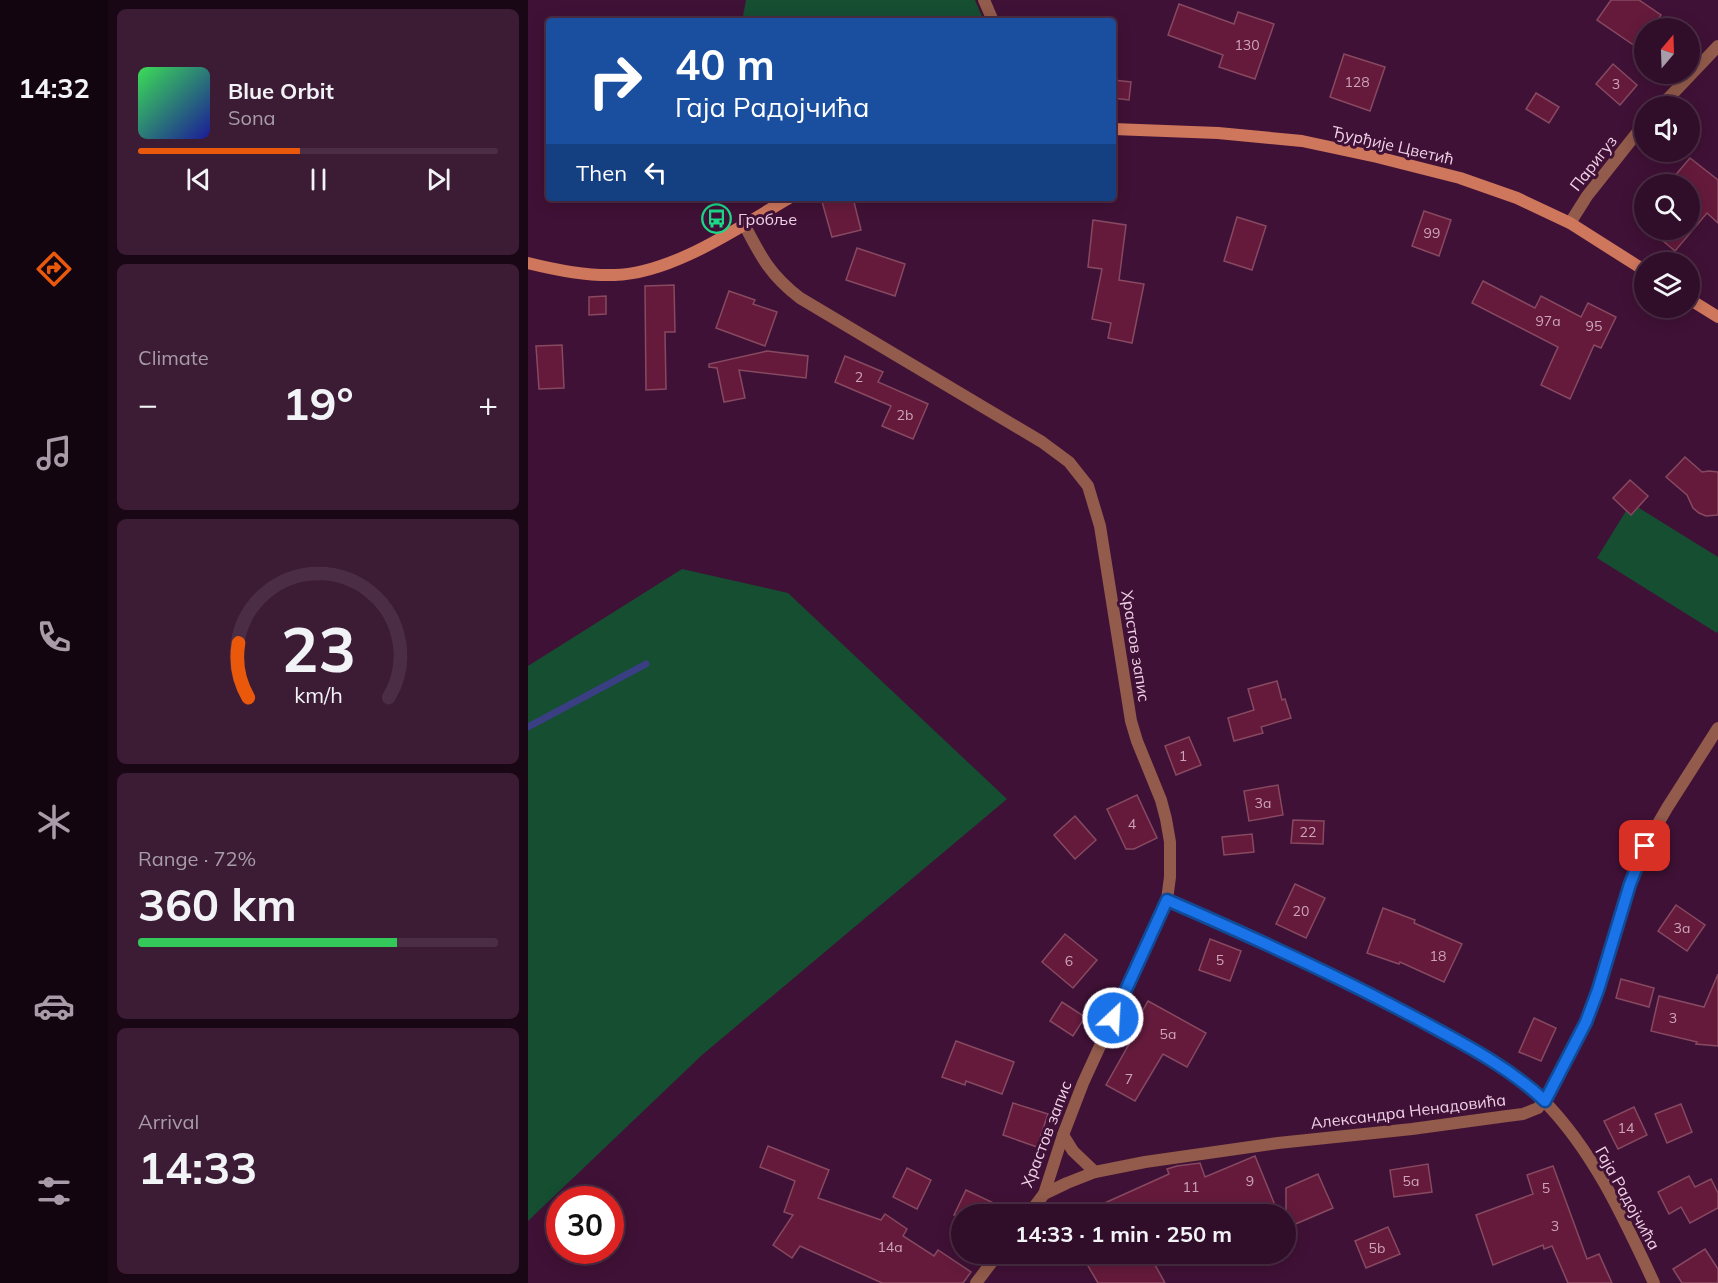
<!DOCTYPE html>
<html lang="en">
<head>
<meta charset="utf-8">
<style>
  :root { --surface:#300d28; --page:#3c1b34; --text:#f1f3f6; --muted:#a89ca8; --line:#4b2d45; --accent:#ea580c }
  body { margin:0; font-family:Mulish,sans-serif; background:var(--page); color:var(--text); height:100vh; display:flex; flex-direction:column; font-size:22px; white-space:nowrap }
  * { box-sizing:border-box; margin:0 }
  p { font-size:20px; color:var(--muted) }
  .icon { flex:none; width:33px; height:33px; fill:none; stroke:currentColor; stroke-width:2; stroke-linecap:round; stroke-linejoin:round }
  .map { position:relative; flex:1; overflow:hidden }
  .details { display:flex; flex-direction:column; gap:9px; padding:9px; background:#1a0716; width:420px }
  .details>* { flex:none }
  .banner { position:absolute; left:18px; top:18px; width:570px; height:183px; border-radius:6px; box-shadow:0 3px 15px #0003,0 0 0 2px var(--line); background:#1a4fa0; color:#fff; overflow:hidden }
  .needle { width:39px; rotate:19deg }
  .controls { position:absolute; left:1106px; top:18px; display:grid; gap:12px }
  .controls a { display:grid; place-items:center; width:66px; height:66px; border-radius:50%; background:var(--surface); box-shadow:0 3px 15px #0003,0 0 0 2px var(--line); font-size:30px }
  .speed { position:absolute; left:18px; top:1186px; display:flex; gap:12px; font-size:30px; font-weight:700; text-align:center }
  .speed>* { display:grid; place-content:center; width:78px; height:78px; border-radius:50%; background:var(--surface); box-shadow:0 3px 15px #0003,0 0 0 2px var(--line); line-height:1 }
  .speed .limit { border:9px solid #d22; background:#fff; color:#111 }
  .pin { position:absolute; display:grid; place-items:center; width:51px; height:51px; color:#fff; margin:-26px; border-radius:12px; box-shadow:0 3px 9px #0006 }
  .me { position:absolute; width:66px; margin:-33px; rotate:25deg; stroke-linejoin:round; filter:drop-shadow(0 0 4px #0008) }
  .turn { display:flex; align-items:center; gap:21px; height:126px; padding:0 30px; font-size:27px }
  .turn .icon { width:78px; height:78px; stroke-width:2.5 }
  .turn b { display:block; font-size:42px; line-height:51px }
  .then { display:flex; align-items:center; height:57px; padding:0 30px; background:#0003; gap:12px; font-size:22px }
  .big { font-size:45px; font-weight:700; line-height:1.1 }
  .details .tile { flex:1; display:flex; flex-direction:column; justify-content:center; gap:9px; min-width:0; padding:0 21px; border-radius:9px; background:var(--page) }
  .details .dial { align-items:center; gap:0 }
  .dial svg { height:156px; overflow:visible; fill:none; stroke:var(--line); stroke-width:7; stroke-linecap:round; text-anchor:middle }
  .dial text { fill:var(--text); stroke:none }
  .song { display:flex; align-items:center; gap:18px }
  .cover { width:72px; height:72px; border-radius:9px; background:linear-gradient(135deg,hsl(130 70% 55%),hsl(240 70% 35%)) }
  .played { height:6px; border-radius:3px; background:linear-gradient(90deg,var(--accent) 45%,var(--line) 45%) }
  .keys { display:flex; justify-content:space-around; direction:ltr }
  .heat { display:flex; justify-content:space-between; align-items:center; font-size:33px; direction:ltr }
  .charge { height:9px; border-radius:4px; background:linear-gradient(90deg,#34c759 72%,var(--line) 0) }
  .trip { position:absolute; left:423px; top:1204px; width:345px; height:60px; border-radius:30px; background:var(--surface); box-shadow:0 3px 15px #0003,0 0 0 2px var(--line); font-weight:700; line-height:60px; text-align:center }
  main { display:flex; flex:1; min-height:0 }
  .menu { display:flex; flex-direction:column; width:108px; justify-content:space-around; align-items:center; background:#130510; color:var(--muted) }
  .menu .icon { width:42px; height:42px }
  .menu .on { color:var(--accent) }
  .menu b { font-size:27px; color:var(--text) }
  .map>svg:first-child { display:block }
  .green { fill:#164e32 }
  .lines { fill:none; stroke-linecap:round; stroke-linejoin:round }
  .stream { stroke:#3a3e82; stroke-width:7 }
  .building { fill:#651a3c; stroke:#864960; stroke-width:1.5 }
  .street { stroke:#925b4b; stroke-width:12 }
  .secondary { stroke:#cf775d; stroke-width:12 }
  .route-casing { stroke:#114b97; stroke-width:15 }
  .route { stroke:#1a73e8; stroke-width:10 }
  .labels { text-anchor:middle; stroke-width:6; stroke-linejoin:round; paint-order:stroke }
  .number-label { font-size:14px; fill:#cda4bc }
  .street-label { font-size:16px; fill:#f0d2e7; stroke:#401136 }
  .poi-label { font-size:16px; fill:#f0d2e7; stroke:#401136; text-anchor:start }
</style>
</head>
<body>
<main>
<nav class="menu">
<b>14:32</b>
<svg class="icon on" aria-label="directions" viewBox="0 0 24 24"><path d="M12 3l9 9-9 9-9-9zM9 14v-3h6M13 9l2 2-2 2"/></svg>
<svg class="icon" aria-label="music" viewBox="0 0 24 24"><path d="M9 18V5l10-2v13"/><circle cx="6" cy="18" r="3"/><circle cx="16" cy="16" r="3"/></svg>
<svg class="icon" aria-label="phone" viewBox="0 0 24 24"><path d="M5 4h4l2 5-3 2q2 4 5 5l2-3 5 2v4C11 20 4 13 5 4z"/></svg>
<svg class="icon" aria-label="climate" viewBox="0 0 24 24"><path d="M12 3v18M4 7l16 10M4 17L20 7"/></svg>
<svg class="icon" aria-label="car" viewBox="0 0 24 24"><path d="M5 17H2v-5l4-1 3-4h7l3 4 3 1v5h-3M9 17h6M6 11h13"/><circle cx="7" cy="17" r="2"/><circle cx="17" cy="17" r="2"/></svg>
<svg class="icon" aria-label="filters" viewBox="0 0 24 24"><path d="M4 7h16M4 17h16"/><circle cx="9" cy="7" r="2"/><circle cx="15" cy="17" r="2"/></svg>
</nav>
<section class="details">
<div class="tile">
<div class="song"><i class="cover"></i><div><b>Blue Orbit</b><p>Sona</p></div></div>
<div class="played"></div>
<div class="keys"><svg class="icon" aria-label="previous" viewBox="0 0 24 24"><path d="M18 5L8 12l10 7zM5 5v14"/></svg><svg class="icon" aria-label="pause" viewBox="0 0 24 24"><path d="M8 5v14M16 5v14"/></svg><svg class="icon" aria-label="next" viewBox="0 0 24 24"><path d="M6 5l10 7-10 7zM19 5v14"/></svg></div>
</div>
<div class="tile"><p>Climate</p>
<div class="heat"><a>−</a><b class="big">19°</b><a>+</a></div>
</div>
<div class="tile dial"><svg viewBox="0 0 100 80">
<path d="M14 69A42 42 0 1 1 86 69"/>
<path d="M14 69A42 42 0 0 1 9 41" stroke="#ea580c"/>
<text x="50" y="56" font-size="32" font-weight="700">23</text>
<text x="50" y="72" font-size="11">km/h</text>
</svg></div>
<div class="tile"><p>Range · 72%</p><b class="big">360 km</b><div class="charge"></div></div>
<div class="tile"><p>Arrival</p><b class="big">14:33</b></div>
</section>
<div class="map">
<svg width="1190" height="1283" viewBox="0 0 1190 1283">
  <rect width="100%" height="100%" fill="#401136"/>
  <g class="green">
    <polygon points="218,0 447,0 456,21 214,21"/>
    <polygon points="1103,503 1190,557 1190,631 1189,633 1069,558"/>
    <polygon points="154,569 260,593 479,799 174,1055 0,1221 0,666"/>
  </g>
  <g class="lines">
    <polyline class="stream" points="0,727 118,664"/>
  </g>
  <g class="building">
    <polygon points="1083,0 1111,0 1133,15 1124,28 1116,28 1116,40 1110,48 1069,20"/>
    <polygon points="651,4 706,24 710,12 746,24 727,79 691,67 695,55 640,35"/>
    <polygon points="816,54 857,67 842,111 802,97"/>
    <polygon points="1085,64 1109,85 1092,105 1068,84"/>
    <polygon points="585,80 603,82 601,100 585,98"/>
    <polygon points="1008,93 1031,107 1021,123 998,109"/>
    <polygon points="1162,158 1190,180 1190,223 1179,213 1147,251 1122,230 1161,230 1161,184 1153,184 1145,178"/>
    <polygon points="293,198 325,198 333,230 304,237"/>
    <polygon points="896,211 923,220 911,256 884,246"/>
    <polygon points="709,217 738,226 724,270 696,261"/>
    <polygon points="565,220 598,225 591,280 616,284 604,343 580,338 583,323 564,319 574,269 560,267"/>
    <polygon points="329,248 377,264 367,296 318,280"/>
    <polygon points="955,281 1007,308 1013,296 1053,317 1060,303 1088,317 1073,348 1066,345 1042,399 1013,385 1030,347 944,303"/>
    <polygon points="146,285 147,332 137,332 138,389 118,390 117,286"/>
    <polygon points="201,291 227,300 225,304 249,312 237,346 188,328"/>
    <polygon points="78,296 78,314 61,315 61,297"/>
    <polygon points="34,345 36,388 11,389 8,346"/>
    <polygon points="239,351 280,356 278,378 211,370 217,398 196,402 189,368 181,367 181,364"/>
    <polygon points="317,356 355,372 350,382 400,404 385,439 354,426 363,406 307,382"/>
    <polygon points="1157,457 1174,472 1181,471 1190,472 1190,515 1178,516 1171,513 1165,508 1159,495 1138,477"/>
    <polygon points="1102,480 1120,496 1103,515 1085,498"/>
    <polygon points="749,681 754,700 757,699 763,718 733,727 735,733 706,741 700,718 726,710 720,689"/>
    <polygon points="661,737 673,765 648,775 637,746"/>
    <polygon points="750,785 755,815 721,821 716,791"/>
    <polygon points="609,795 629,838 606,849 598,849 579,809"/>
    <polygon points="547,816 568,840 547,859 526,835"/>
    <polygon points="765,820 796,821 795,844 763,843"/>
    <polygon points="724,834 726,852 696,855 694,837"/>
    <polygon points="767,884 797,898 778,938 748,924"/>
    <polygon points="1148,905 1177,925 1159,951 1130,931"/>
    <polygon points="855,908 887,920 886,923 934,944 916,982 872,962 871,964 839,953"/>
    <polygon points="537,934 569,960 545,988 514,962"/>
    <polygon points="682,939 713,951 702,981 671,970"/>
    <polygon points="1190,974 1190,1046 1168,1044 1169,1042 1123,1031 1131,996 1176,1007"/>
    <polygon points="1093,979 1126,988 1121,1007 1088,998"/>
    <polygon points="620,1001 678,1033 659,1067 635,1054 607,1101 578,1085 605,1037 601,1035"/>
    <polygon points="534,1002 557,1017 545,1036 522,1021"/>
    <polygon points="1006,1018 1028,1028 1013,1061 991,1052"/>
    <polygon points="428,1041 486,1062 474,1094 438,1081 437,1085 414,1077"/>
    <polygon points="485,1103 520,1114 509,1147 475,1135"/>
    <polygon points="1153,1104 1164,1132 1139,1143 1127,1114"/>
    <polygon points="1106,1107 1119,1135 1090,1149 1076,1121"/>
    <polygon points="240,1146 301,1170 290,1198 353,1220 357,1214 379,1229 375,1236 406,1256 410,1250 443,1272 435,1283 354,1283 272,1246 264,1258 245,1245 265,1215 256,1212 267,1181 232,1167"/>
    <polygon points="727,1156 751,1215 655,1215 652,1204 628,1215 550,1215 641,1174 639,1169 649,1166 672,1163 677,1177"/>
    <polygon points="900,1164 904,1192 866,1197 862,1170"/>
    <polygon points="1025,1166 1059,1259 1071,1254 1084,1283 1040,1283 1024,1246 1016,1249 1015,1245 965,1265 948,1215 1005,1194 999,1175"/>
    <polygon points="379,1168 403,1180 389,1209 365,1197"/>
    <polygon points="790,1174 805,1208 758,1228 758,1188"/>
    <polygon points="1161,1176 1167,1187 1183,1179 1190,1193 1190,1208 1162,1223 1153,1207 1141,1214 1130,1192"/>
    <polygon points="438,1190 491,1215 426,1215"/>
    <polygon points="860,1227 872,1254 838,1268 827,1241"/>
    <polygon points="1177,1249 1190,1269 1190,1283 1154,1283 1145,1269"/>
    <polygon points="553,1254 621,1254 637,1283 570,1283"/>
  </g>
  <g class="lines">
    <g class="street">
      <polyline points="456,0 465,21"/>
      <polyline points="1133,106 1190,46"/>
      <polyline points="1042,223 1059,196 1116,124"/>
      <path d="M216,224C233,257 242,275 272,298L514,442L541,462L560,486L572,526L603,721L609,741L633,800L638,819L642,842V877L639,900L555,1083L535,1135L516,1194L500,1215"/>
      <path d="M639,900C730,939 820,980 906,1028C944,1049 986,1069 1016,1101C1066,1152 1096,1219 1126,1283"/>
      <polyline points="535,1135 545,1151 567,1172"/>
      <polyline points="516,1194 539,1183 567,1172 617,1162 750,1143 884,1129 979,1116 995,1114 1010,1108 1022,1092 1058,1022 1070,990 1102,883 1117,846 1139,808 1190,728"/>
      <polyline points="448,1283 470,1254"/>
    </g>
    <g class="secondary">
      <polyline points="585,129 690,133 774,141 849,157 932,178 989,198 1042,223 1116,270"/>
      <path d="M0,263C28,270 57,276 86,275C144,274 211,227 261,198"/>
      <polyline points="1161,299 1190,317"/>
    </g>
  </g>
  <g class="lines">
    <defs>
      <path id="route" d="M585,1018L639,900C727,938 815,978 899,1024C940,1046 983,1069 1017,1101L1058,1022L1070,990L1102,884L1117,846"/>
    </defs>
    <use href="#route" class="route-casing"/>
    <use href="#route" class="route"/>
  </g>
  <defs>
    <symbol id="bus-ring" viewBox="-11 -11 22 22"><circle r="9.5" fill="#401136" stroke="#1cd988" stroke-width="1.5"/><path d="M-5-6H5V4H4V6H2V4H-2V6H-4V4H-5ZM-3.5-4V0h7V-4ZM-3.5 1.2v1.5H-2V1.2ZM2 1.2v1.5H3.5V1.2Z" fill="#1cd988"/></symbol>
  </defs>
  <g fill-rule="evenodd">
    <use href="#bus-ring" x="172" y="202" width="33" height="33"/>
  </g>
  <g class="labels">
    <g class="number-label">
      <text x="719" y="50">130</text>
      <text x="829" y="87">128</text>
      <text x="1088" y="89">3</text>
      <text x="904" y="238">99</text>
      <text x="1020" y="326">97a</text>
      <text x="1066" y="331">95</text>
      <text x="331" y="382">2</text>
      <text x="377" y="420">2b</text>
      <text x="655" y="761">1</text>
      <text x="735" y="808">3a</text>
      <text x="604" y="829">4</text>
      <text x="780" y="837">22</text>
      <text x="773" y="916">20</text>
      <text x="1154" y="933">3a</text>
      <text x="910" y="961">18</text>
      <text x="692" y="965">5</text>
      <text x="541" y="966">6</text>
      <text x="1145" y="1023">3</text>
      <text x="640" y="1039">5a</text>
      <text x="601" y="1084">7</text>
      <text x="1098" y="1133">14</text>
      <text x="722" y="1186">9</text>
      <text x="883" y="1186">5a</text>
      <text x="663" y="1192">11</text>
      <text x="1018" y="1193">5</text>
      <text x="1027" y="1231">3</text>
      <text x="362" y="1252">14a</text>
      <text x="849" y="1253">5b</text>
    </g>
    <g class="street-label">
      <text transform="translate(865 145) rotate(13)" y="6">Ђурђије Цветић</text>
      <text transform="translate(1065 163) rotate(-52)" y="6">Паригуз</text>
      <text transform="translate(608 646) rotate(81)" y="6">Храстов запис</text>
      <text transform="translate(880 1111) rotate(-7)" y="6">Александра Ненадовића</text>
      <text transform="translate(518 1134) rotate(-69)" y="6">Храстов запис</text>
      <text transform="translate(1100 1198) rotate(61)" y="6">Гаја Радојчића</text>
    </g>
    <g class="poi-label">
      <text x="210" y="225">Гробље</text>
    </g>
  </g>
</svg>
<div class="controls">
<a><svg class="needle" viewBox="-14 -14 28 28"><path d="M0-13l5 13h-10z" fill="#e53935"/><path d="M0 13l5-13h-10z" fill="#a89ca8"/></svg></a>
<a><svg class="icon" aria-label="sound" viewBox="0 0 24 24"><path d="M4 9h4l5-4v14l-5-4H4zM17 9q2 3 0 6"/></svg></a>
<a><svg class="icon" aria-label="search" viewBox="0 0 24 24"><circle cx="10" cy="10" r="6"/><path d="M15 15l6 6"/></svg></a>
<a><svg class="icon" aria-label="layers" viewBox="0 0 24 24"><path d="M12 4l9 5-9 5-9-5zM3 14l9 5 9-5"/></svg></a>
</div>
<div class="speed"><div class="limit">30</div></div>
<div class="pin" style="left:1117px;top:846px;background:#d93025"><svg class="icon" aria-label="arrive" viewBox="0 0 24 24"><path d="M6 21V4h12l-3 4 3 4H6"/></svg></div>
<svg class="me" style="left:585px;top:1018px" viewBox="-20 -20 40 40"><circle r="17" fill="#1a73e8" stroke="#fff" stroke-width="3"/><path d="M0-11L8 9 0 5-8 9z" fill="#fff"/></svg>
<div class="trip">14:33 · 1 min · 250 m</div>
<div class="banner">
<div class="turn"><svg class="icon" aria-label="right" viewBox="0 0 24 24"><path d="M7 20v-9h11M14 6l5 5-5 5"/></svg><div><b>40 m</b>Гаја Радојчића</div></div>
<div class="then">Then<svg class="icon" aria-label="left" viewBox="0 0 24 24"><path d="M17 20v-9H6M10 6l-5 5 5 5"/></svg></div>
</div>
</div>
</main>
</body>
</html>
